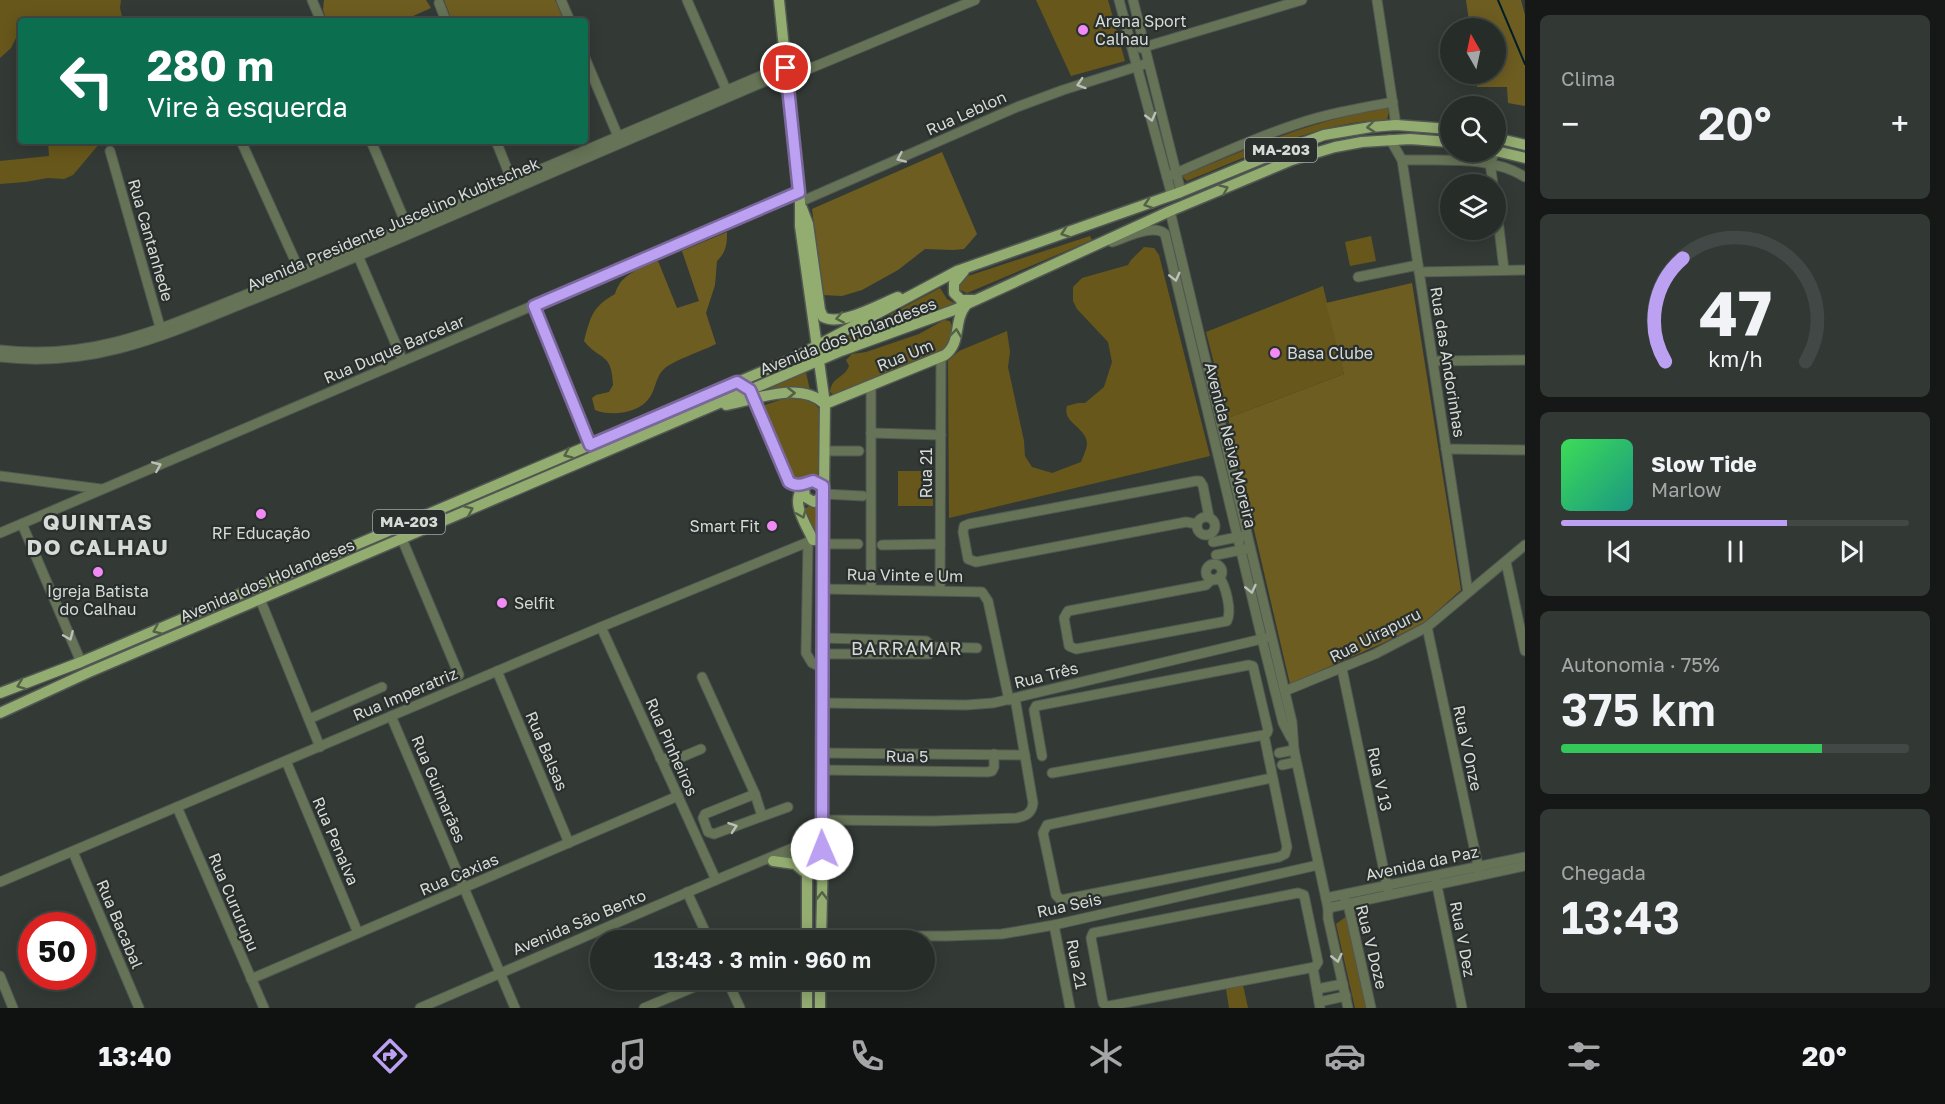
<!DOCTYPE html>
<html lang="pt">
<head>
<meta charset="utf-8">
<style>
  :root { --surface:#262c28; --page:#323834; --text:#f1f3f6; --muted:#a4a7a8; --line:#424845; --accent:#bca0f2 }
  body { margin:0; font-family:"Golos Text",sans-serif; background:var(--page); color:var(--text); height:100vh; display:flex; flex-direction:column; font-size:22px; white-space:nowrap }
  * { box-sizing:border-box; margin:0 }
  p { font-size:20px; color:var(--muted) }
  .icon { flex:none; width:33px; height:33px; fill:none; stroke:currentColor; stroke-width:2; stroke-linecap:round; stroke-linejoin:round }
  .map { position:relative; flex:1; overflow:hidden }
  .sheet { display:flex; flex-direction:column; gap:15px; padding:15px; background:#151816; width:420px }
  .sheet>* { flex:none }
  .hud { position:absolute; left:18px; top:18px; width:570px; height:126px; border-radius:6px; box-shadow:0 3px 15px #0003,0 0 0 2px var(--line); background:#0b6e4f; color:#fff; overflow:hidden }
  .needle { width:39px; rotate:351deg }
  .fabs { position:absolute; left:1440px; top:18px; display:grid; gap:12px }
  .fabs a { display:grid; place-items:center; width:66px; height:66px; border-radius:50%; background:var(--surface); box-shadow:0 3px 15px #0003,0 0 0 2px var(--line); font-size:30px }
  .speed { position:absolute; left:18px; top:912px; display:flex; gap:12px; font-size:30px; font-weight:700; text-align:center }
  .speed>* { display:grid; place-content:center; width:78px; height:78px; border-radius:50%; background:var(--surface); box-shadow:0 3px 15px #0003,0 0 0 2px var(--line); line-height:1 }
  .speed .limit { border:9px solid #d22; background:#fff; color:#111 }
  .pin { position:absolute; display:grid; place-items:center; width:51px; height:51px; color:#fff; margin:-26px; border:3px solid #fff; border-radius:50%; box-shadow:0 2px 6px #0007 }
  .me { position:absolute; width:66px; margin:-33px; rotate:359deg; stroke-linejoin:round; filter:drop-shadow(0 0 4px #0008) }
  .turn { display:flex; align-items:center; gap:21px; height:126px; padding:0 30px; font-size:27px }
  .turn .icon { width:78px; height:78px; stroke-width:2.5 }
  .turn b { display:block; font-size:42px; line-height:51px }
  .big { font-size:45px; font-weight:600; line-height:1.1 }
  .sheet .tile { flex:1; display:flex; flex-direction:column; justify-content:center; gap:9px; min-width:0; padding:0 21px; border-radius:9px; background:var(--page) }
  .sheet .dial { align-items:center; gap:0 }
  .dial svg { height:156px; overflow:visible; fill:none; stroke:var(--line); stroke-width:7; stroke-linecap:round; text-anchor:middle }
  .dial text { fill:var(--text); stroke:none }
  .song { display:flex; align-items:center; gap:18px }
  .cover { width:72px; height:72px; border-radius:9px; background:linear-gradient(135deg,hsl(130 70% 55%),hsl(170 70% 35%)) }
  .played { height:6px; border-radius:3px; background:linear-gradient(90deg,var(--accent) 65%,var(--line) 65%) }
  .keys { display:flex; justify-content:space-around; direction:ltr }
  .heat { display:flex; justify-content:space-between; align-items:center; font-size:33px; direction:ltr }
  .charge { height:9px; border-radius:4px; background:linear-gradient(90deg,#34c759 75%,var(--line) 0) }
  .trip { position:absolute; left:590px; top:930px; width:345px; height:60px; border-radius:30px; background:var(--surface); box-shadow:0 3px 15px #0003,0 0 0 2px var(--line); font-weight:600; line-height:60px; text-align:center }
  .tabs { display:flex; height:96px; justify-content:space-around; align-items:center; background:#0f1210; color:var(--muted) }
  .tabs .icon { width:42px; height:42px }
  .tabs .on { color:var(--accent) }
  .tabs b { font-size:27px; color:var(--text) }
  main { display:flex; flex:1; min-height:0 }
  .map>svg:first-child { display:block }
  .green { fill:#67571b }
  .forest { fill:#6e5d21 }
  .lines { fill:none; stroke-linecap:round; stroke-linejoin:round }
  .stream { stroke:#011e29; stroke-width:2 }
  .minor-casing { stroke:#515753; stroke-width:11 }
  .major-casing { stroke:#515753; stroke-width:13 }
  .minor { stroke:#667356; stroke-width:9 }
  .major { stroke:#93ac70; stroke-width:10 }
  .oneway { stroke:#bbc1b8 }
  .oneway2 { stroke:#536147 }
  .route-casing { stroke:#7a689d; stroke-width:15 }
  .route { stroke:#bca0f2; stroke-width:10 }
  .poi-dot { fill:#f18af4; stroke:#292f2c; stroke-width:2 }
  .labels { text-anchor:middle; stroke-width:4.5; stroke-linejoin:round; paint-order:stroke }
  .shield { fill:#292f2c; stroke:#a3a7a4; stroke-width:1.5 }
  .shield-label { font-size:15px; font-weight:bold; fill:#d7dbd8 }
  .poi-label { font-size:16px; fill:#d7dbd8; stroke:#292f2c; text-anchor:start }
  .street-label { font-size:16px; fill:#d7dbd8; stroke:#292f2c }
  .neighbourhood-label { font-size:18px; letter-spacing:1.5px; fill:#d7dbd8; stroke:#292f2c }
  .district-label { font-size:22px; font-weight:bold; letter-spacing:1.5px; fill:#d7dbd8; stroke:#292f2c }
</style>
</head>
<body>
<main>
<div class="map">
<svg width="1525" height="1008" viewBox="0 0 1525 1008">
  <rect width="100%" height="100%" fill="#333a36"/>
  <g class="green">
    <polygon points="0,0 121,0 120,8 123,21 21,21 21,33 17,36 11,48 0,58"/>
    <polygon points="1036,0 1108,0 1125,61 1071,76"/>
    <path d="M1390,107L1387,120C1321,120 1248,157 1187,181L1182,176C1251,147 1315,119 1390,107Z"/>
    <polygon points="48,141 106,141 100,143 73,175 64,179 48,178 25,182 0,184 0,161 49,156"/>
    <polygon points="1090,236 1092,240 967,293 960,290 960,284 965,277"/>
    <polygon points="1371,236 1376,261 1350,266 1345,242"/>
    <path d="M1144,247L1154,248L1159,255L1210,456L949,518L948,361L959,351L1007,331L1010,352L1008,367L1024,441L1025,456L1032,467L1052,473L1081,462C1083,457 1087,449 1087,443C1086,427 1062,423 1067,406L1078,403H1085L1104,387L1112,362L1108,342L1077,309L1073,301V287L1082,278L1128,265L1131,260Z"/>
    <polygon points="1323,286 1344,374 1228,418 1206,332"/>
    <polygon points="940,288 947,299 956,304 845,345 837,343"/>
    <path d="M944,320L950,321L953,331L946,350L834,395L830,392C832,376 844,379 849,366L846,360L852,354L866,352L919,334Z"/>
    <polygon points="806,372 810,391 766,393 765,390"/>
    <path d="M786,398C800,398 813,397 820,411V473L818,477L794,482L762,406Z"/>
    <rect x="898" y="471" width="35" height="35"/>
    <polygon points="816,503 819,505 819,528 815,532 804,509"/>
    <polygon points="1347,916 1366,1008 1355,1008 1336,924"/>
    <polygon points="1243,985 1248,1008 1229,1008 1226,989"/>
  </g>
  <g class="forest">
    <polygon points="324,0 426,0 431,8 402,21 327,21 323,10"/>
    <polygon points="444,0 555,0 564,21 452,21"/>
    <polygon points="1466,0 1521,0 1525,15 1525,106 1508,103 1507,87 1477,87 1476,74 1496,74 1496,28 1470,28"/>
    <polygon points="942,152 977,234 964,249 953,250 925,249 898,270 862,290 842,296 823,295 812,209"/>
    <path d="M727,232C727,245 726,252 717,261L715,285L706,313L716,344C702,351 675,360 665,368C656,375 656,388 650,397C640,413 612,417 595,410L592,398L596,395L609,392L613,385C612,352 600,361 584,341C591,316 592,307 615,294C621,273 640,269 658,261L677,308L699,301L682,251Z"/>
    <polygon points="1412,283 1461,590 1425,622 1383,643 1290,684 1228,418 1344,374 1326,303"/>
  </g>
  <g class="lines">
    <polyline class="stream" points="1498,0 1525,64"/>
    <defs>
      <g id="minor">
        <polyline points="312,0 321,21"/>
        <polyline points="561,0 570,21"/>
        <polyline points="687,0 728,94"/>
        <polyline points="1119,0 1172,196"/>
        <polyline points="1133,0 1181,192"/>
        <polyline points="1377,0 1396,125"/>
        <polyline points="439,3 446,21"/>
        <polyline points="1141,48 1302,0"/>
        <polyline points="585,58 620,141"/>
        <polyline points="787,78 975,0"/>
        <polyline points="1390,139 1402,160 1468,592"/>
        <polyline points="241,141 302,276"/>
        <polyline points="371,141 409,231"/>
        <polyline points="496,141 514,186"/>
        <polyline points="110,151 162,334"/>
        <path d="M1402,160C1443,161 1489,155 1525,177"/>
        <path d="M1167,177C1209,159 1251,139 1294,125C1326,114 1360,108 1393,102"/>
        <polyline points="1493,184 1490,163 1495,152"/>
        <polyline points="800,202 1017,107 1063,90 1148,63"/>
        <polyline points="1496,203 1504,270"/>
        <polyline points="1170,211 1292,722 1294,750 1328,908 1328,918 1348,1008"/>
        <path d="M1112,242C1125,238 1154,223 1165,234L1262,639L1283,723L1291,738"/>
        <polyline points="356,251 403,361"/>
        <polyline points="1419,272 1525,270"/>
        <polyline points="1358,277 1418,265"/>
        <polyline points="534,306 590,445"/>
        <path d="M0,350C92,360 156,331 240,297C293,275 346,253 398,230C528,175 656,120 786,65"/>
        <path d="M0,357C92,368 161,337 244,303C300,281 356,257 412,233C537,179 661,126 787,72"/>
        <polyline points="1433,361 1525,360"/>
        <polyline points="871,433 941,435"/>
        <polyline points="1446,449 1525,450"/>
        <polyline points="825,451 859,451"/>
        <polyline points="0,476 101,489"/>
        <polyline points="824,494 863,496"/>
        <circle cx="1206" cy="526" r="9"/>
        <polyline points="22,524 81,662"/>
        <polyline points="1197,524 1186,522 976,562 968,559 963,532 964,526 969,524 1196,481 1200,481 1203,486 1209,517"/>
        <polyline points="0,533 799,192"/>
        <polyline points="402,539 459,675"/>
        <polyline points="808,542 806,653 812,663 823,668"/>
        <polyline points="1213,542 1243,536"/>
        <polyline points="824,544 858,544"/>
        <polyline points="882,545 940,544"/>
        <polyline points="1216,555 1246,549"/>
        <polyline points="1506,562 1525,651"/>
        <circle cx="1214" cy="572" r="8"/>
        <path d="M1212,579L1206,585L1068,611L1064,618L1069,646L1076,649L1227,621C1232,611 1226,586 1219,577"/>
        <polyline points="823,589 982,592 988,601 1009,700"/>
        <polyline points="871,589 871,385"/>
        <polyline points="940,590 941,357"/>
        <polyline points="260,599 320,747"/>
        <polyline points="601,627 716,880"/>
        <polyline points="1427,627 1480,875"/>
        <polyline points="933,647 977,648"/>
        <polyline points="823,654 929,654 933,647 926,641 823,638"/>
        <polyline points="1342,669 1389,895"/>
        <polyline points="497,671 569,843"/>
        <polyline points="702,677 755,794 762,816"/>
        <polyline points="1285,691 1375,654 1427,627 1525,545"/>
        <polyline points="823,703 966,705 993,703 1266,638"/>
        <polyline points="391,716 515,1008"/>
        <polyline points="309,719 382,687"/>
        <polyline points="822,753 1025,755"/>
        <polyline points="1279,753 1294,750"/>
        <polyline points="1042,756 1034,710 1036,706 1249,665 1253,666 1268,730 1267,733 1264,735 1287,847 1285,854 1279,857 1061,900 1056,895 1043,833 1047,825 1272,778"/>
        <polyline points="660,758 677,759 701,749"/>
        <polyline points="286,761 358,933"/>
        <polyline points="1282,765 1296,762"/>
        <polyline points="822,770 987,772 992,771 994,767 994,754"/>
        <polyline points="1052,773 1264,735"/>
        <polyline points="755,794 705,814 703,818 708,832 714,834 788,807"/>
        <polyline points="177,807 264,1008"/>
        <path d="M822,820L933,821L1017,818C1026,816 1032,813 1033,803L1015,698"/>
        <polyline points="73,852 139,1008"/>
        <polyline points="780,859 805,857"/>
        <polyline points="1436,881 1462,1008"/>
        <polyline points="0,882 601,627 813,540"/>
        <polyline points="687,892 709,940"/>
        <polyline points="1326,898 1525,857"/>
        <polyline points="1345,900 1348,904 1371,1008"/>
        <polyline points="1328,908 1525,866"/>
        <polyline points="1054,925 1070,1008"/>
        <polyline points="821,936 947,936 1002,934 1054,925 1318,865"/>
        <polyline points="1313,968 1320,1008"/>
        <polyline points="0,976 13,1008"/>
        <polyline points="251,979 678,796"/>
        <polyline points="727,980 740,1008"/>
        <polyline points="1317,989 1343,984"/>
        <polyline points="1319,1002 1346,996"/>
        <polyline points="1109,1006 1315,967 1318,962 1304,895 1298,893 1093,933 1091,938 1103,1003 1109,1008"/>
        <polyline points="420,1008 716,880 807,842"/>
        <polyline points="644,1008 711,980"/>
      </g>
      <g id="major">
        <polyline points="779,0 800,202 800,226 825,404 824,492"/>
        <polyline points="1496,138 1525,145"/>
        <polyline points="1496,151 1525,158"/>
        <path d="M802,208L808,224L820,310L823,317C840,327 880,304 898,297"/>
        <polyline points="964,271 954,283 954,293 961,300 973,300"/>
        <polyline points="753,396 788,480 793,484 805,485"/>
        <path d="M825,404L945,355C962,342 953,321 966,305"/>
        <path d="M726,405C756,400 799,380 825,404"/>
        <path d="M804,488L805,497L814,502L822,497L824,489L819,482L810,481C786,498 804,520 813,540H824"/>
        <polyline points="0,693 81,662 792,359 957,271 1181,192 1278,152 1324,135 1371,127 1396,125 1450,129"/>
        <polyline points="0,713 87,673 841,351 954,310 1170,211 1292,160 1335,147 1362,142 1410,139 1450,142"/>
        <circle cx="813" cy="850" r="10"/>
        <polyline points="822,849 824,494"/>
        <polyline points="773,861 795,864 807,874"/>
        <polyline points="807,940 807,859"/>
        <polyline points="821,940 823,852"/>
        <polyline points="807,980 807,1008"/>
        <polyline points="820,1008 820,980"/>
      </g>
    </defs>
    <use href="#minor" class="minor-casing"/>
    <use href="#major" class="major-casing"/>
    <use href="#minor" class="minor"/>
    <use href="#major" class="major"/>
  </g>
  <defs><path id="oneway-chevron" d="M-2-3.5L2.5 0L-2 3.5" fill="none" stroke-width="1.6" stroke-linecap="round" stroke-linejoin="round" transform="scale(1.5)"/></defs>
  <g class="oneway">
    <use href="#oneway-chevron" transform="translate(1081 84) rotate(162)"/>
    <use href="#oneway-chevron" transform="translate(1151 117) rotate(75)"/>
    <use href="#oneway-chevron" transform="translate(901 158) rotate(156)"/>
    <use href="#oneway-chevron" transform="translate(1175 277) rotate(76)"/>
    <use href="#oneway-chevron" transform="translate(157 466) rotate(-23)"/>
    <use href="#oneway-chevron" transform="translate(1251 589) rotate(77)"/>
    <use href="#oneway-chevron" transform="translate(69 636) rotate(67)"/>
    <use href="#oneway-chevron" transform="translate(733 827) rotate(-19)"/>
    <use href="#oneway-chevron" transform="translate(1337 958) rotate(77)"/>
  </g>
  <g class="oneway2">
    <use href="#oneway-chevron" transform="translate(1371 127) rotate(174)"/>
    <use href="#oneway-chevron" transform="translate(1224 189) rotate(-23)"/>
    <use href="#oneway-chevron" transform="translate(1148 204) rotate(161)"/>
    <use href="#oneway-chevron" transform="translate(1065 233) rotate(161)"/>
    <use href="#oneway-chevron" transform="translate(840 318) rotate(169)"/>
    <use href="#oneway-chevron" transform="translate(956 333) rotate(-83)"/>
    <use href="#oneway-chevron" transform="translate(791 393)"/>
    <use href="#oneway-chevron" transform="translate(568 454) rotate(157)"/>
    <use href="#oneway-chevron" transform="translate(469 510) rotate(-23)"/>
    <use href="#oneway-chevron" transform="translate(802 514) rotate(68)"/>
    <use href="#oneway-chevron" transform="translate(157 630) rotate(157)"/>
    <use href="#oneway-chevron" transform="translate(21 685) rotate(159)"/>
    <use href="#oneway-chevron" transform="translate(822 896) rotate(-89)"/>
  </g>
  <g class="lines">
    <defs>
      <path id="route" d="M786,68L799,192L534,306L590,445L737,382L750,390L789,482C798,488 805,483 813,481L823,486L822,849"/>
    </defs>
    <use href="#route" class="route-casing"/>
    <use href="#route" class="route"/>
  </g>
  <g class="poi-dot">
    <circle cx="1083" cy="30" r="6"/>
    <circle cx="1275" cy="353" r="6"/>
    <circle cx="261" cy="514" r="6"/>
    <circle cx="772" cy="526" r="6"/>
    <circle cx="98" cy="572" r="6"/>
    <circle cx="502" cy="603" r="6"/>
  </g>
  <g class="labels">
    <g class="shield">
      <rect x="1245" y="138" width="72" height="24" rx="4.5"/>
      <rect x="373" y="510" width="72" height="24" rx="4.5"/>
    </g>
    <g class="shield-label">
      <text x="1281" y="155">MA-203</text>
      <text x="409" y="527">MA-203</text>
    </g>
    <g class="poi-label">
      <text x="1095" y="27">Arena Sport<tspan x="1095" dy="18">Calhau</tspan></text>
      <text x="1287" y="359">Basa Clube</text>
      <text x="760" y="532" text-anchor="end">Smart Fit</text>
      <text x="261" y="539" text-anchor="middle">RF Educação</text>
      <text x="98" y="597" text-anchor="middle">Igreja Batista<tspan x="98" dy="18">do Calhau</tspan></text>
      <text x="514" y="609">Selfit</text>
    </g>
    <g class="street-label">
      <text transform="translate(966 113) rotate(-24)" y="6">Rua Leblon</text>
      <text transform="translate(393 224) rotate(-23)" y="6">Avenida Presidente Juscelino Kubitschek</text>
      <text transform="translate(151 240) rotate(74)" y="6">Rua Cantanhede</text>
      <text transform="translate(848 336) rotate(-21)" y="6">Avenida dos Holandeses</text>
      <text transform="translate(394 349) rotate(-23)" y="6">Rua Duque Barcelar</text>
      <text transform="translate(905 355) rotate(-22)" y="6">Rua Um</text>
      <text transform="translate(1448 362) rotate(81)" y="6">Rua das Andorinhas</text>
      <text transform="translate(1231 445) rotate(76)" y="6">Avenida Neiva Moreira</text>
      <text transform="translate(926 473) rotate(-90)" y="6">Rua 21</text>
      <text transform="translate(905 575) rotate(1)" y="6">Rua Vinte e Um</text>
      <text transform="translate(267 580) rotate(-23)" y="6">Avenida dos Holandeses</text>
      <text transform="translate(1375 635) rotate(-27)" y="6">Rua Uirapuru</text>
      <text transform="translate(1046 675) rotate(-14)" y="6">Rua Três</text>
      <text transform="translate(405 694) rotate(-23)" y="6">Rua Imperatriz</text>
      <text transform="translate(672 747) rotate(66)" y="6">Rua Pinheiros</text>
      <text transform="translate(1468 748) rotate(78)" y="6">Rua V Onze</text>
      <text transform="translate(547 751) rotate(67)" y="6">Rua Balsas</text>
      <text transform="translate(907 756) rotate(1)" y="6">Rua 5</text>
      <text transform="translate(1380 779) rotate(78)" y="6">Rua V 13</text>
      <text transform="translate(439 789) rotate(67)" y="6">Rua Guimarães</text>
      <text transform="translate(336 841) rotate(67)" y="6">Rua Penalva</text>
      <text transform="translate(1422 863) rotate(-12)" y="6">Avenida da Paz</text>
      <text transform="translate(459 874) rotate(-23)" y="6">Rua Caxias</text>
      <text transform="translate(234 902) rotate(67)" y="6">Rua Cururupu</text>
      <text transform="translate(1069 905) rotate(-12)" y="6">Rua Seis</text>
      <text transform="translate(579 922) rotate(-23)" y="6">Avenida São Bento</text>
      <text transform="translate(120 924) rotate(67)" y="6">Rua Bacabal</text>
      <text transform="translate(1463 939) rotate(79)" y="6">Rua V Dez</text>
      <text transform="translate(1372 947) rotate(76)" y="6">Rua V Doze</text>
      <text transform="translate(1077 964) rotate(79)" y="6">Rua 21</text>
    </g>
    <g class="neighbourhood-label">
      <text x="907" y="655">BARRAMAR</text>
    </g>
    <g class="district-label">
      <text x="98" y="530">QUINTAS<tspan x="98" dy="25">DO CALHAU</tspan></text>
    </g>
  </g>
</svg>
<div class="fabs">
<a><svg class="needle" viewBox="-14 -14 28 28"><path d="M0-13l5 13h-10z" fill="#e53935"/><path d="M0 13l5-13h-10z" fill="#a4a7a8"/></svg></a>
<a><svg class="icon" aria-label="search" viewBox="0 0 24 24"><circle cx="10" cy="10" r="6"/><path d="M15 15l6 6"/></svg></a>
<a><svg class="icon" aria-label="layers" viewBox="0 0 24 24"><path d="M12 4l9 5-9 5-9-5zM3 14l9 5 9-5"/></svg></a>
</div>
<div class="speed"><div class="limit">50</div></div>
<div class="pin" style="left:786px;top:68px;background:#d93025"><svg class="icon" aria-label="arrive" viewBox="0 0 24 24"><path d="M6 21V4h12l-3 4 3 4H6"/></svg></div>
<svg class="me" style="left:822px;top:849px" viewBox="-20 -20 40 40"><circle r="19" fill="#fff"/><path d="M0-13L10 11 0 6-10 11z" fill="#bca0f2"/></svg>
<div class="trip">13:43 · 3 min · 960 m</div>
<div class="hud">
<div class="turn"><svg class="icon" aria-label="left" viewBox="0 0 24 24"><path d="M17 20v-9H6M10 6l-5 5 5 5"/></svg><div><b>280 m</b>Vire à esquerda</div></div>
</div>
</div>
<section class="sheet">
<div class="tile"><p>Clima</p>
<div class="heat"><a>−</a><b class="big">20°</b><a>+</a></div>
</div>
<div class="tile dial"><svg viewBox="0 0 100 80">
<path d="M14 69A42 42 0 1 1 86 69"/>
<path d="M14 69A42 42 0 0 1 23 16" stroke="#bca0f2"/>
<text x="50" y="56" font-size="32" font-weight="700">47</text>
<text x="50" y="72" font-size="11">km/h</text>
</svg></div>
<div class="tile">
<div class="song"><i class="cover"></i><div><b>Slow Tide</b><p>Marlow</p></div></div>
<div class="played"></div>
<div class="keys"><svg class="icon" aria-label="previous" viewBox="0 0 24 24"><path d="M18 5L8 12l10 7zM5 5v14"/></svg><svg class="icon" aria-label="pause" viewBox="0 0 24 24"><path d="M8 5v14M16 5v14"/></svg><svg class="icon" aria-label="next" viewBox="0 0 24 24"><path d="M6 5l10 7-10 7zM19 5v14"/></svg></div>
</div>
<div class="tile"><p>Autonomia · 75%</p><b class="big">375 km</b><div class="charge"></div></div>
<div class="tile"><p>Chegada</p><b class="big">13:43</b></div>
</section>
</main>
<nav class="tabs">
<b>13:40</b>
<svg class="icon on" aria-label="directions" viewBox="0 0 24 24"><path d="M12 3l9 9-9 9-9-9zM9 14v-3h6M13 9l2 2-2 2"/></svg>
<svg class="icon" aria-label="music" viewBox="0 0 24 24"><path d="M9 18V5l10-2v13"/><circle cx="6" cy="18" r="3"/><circle cx="16" cy="16" r="3"/></svg>
<svg class="icon" aria-label="phone" viewBox="0 0 24 24"><path d="M5 4h4l2 5-3 2q2 4 5 5l2-3 5 2v4C11 20 4 13 5 4z"/></svg>
<svg class="icon" aria-label="climate" viewBox="0 0 24 24"><path d="M12 3v18M4 7l16 10M4 17L20 7"/></svg>
<svg class="icon" aria-label="car" viewBox="0 0 24 24"><path d="M5 17H2v-5l4-1 3-4h7l3 4 3 1v5h-3M9 17h6M6 11h13"/><circle cx="7" cy="17" r="2"/><circle cx="17" cy="17" r="2"/></svg>
<svg class="icon" aria-label="filters" viewBox="0 0 24 24"><path d="M4 7h16M4 17h16"/><circle cx="9" cy="7" r="2"/><circle cx="15" cy="17" r="2"/></svg>
<b>20°</b>
</nav>
</body>
</html>
